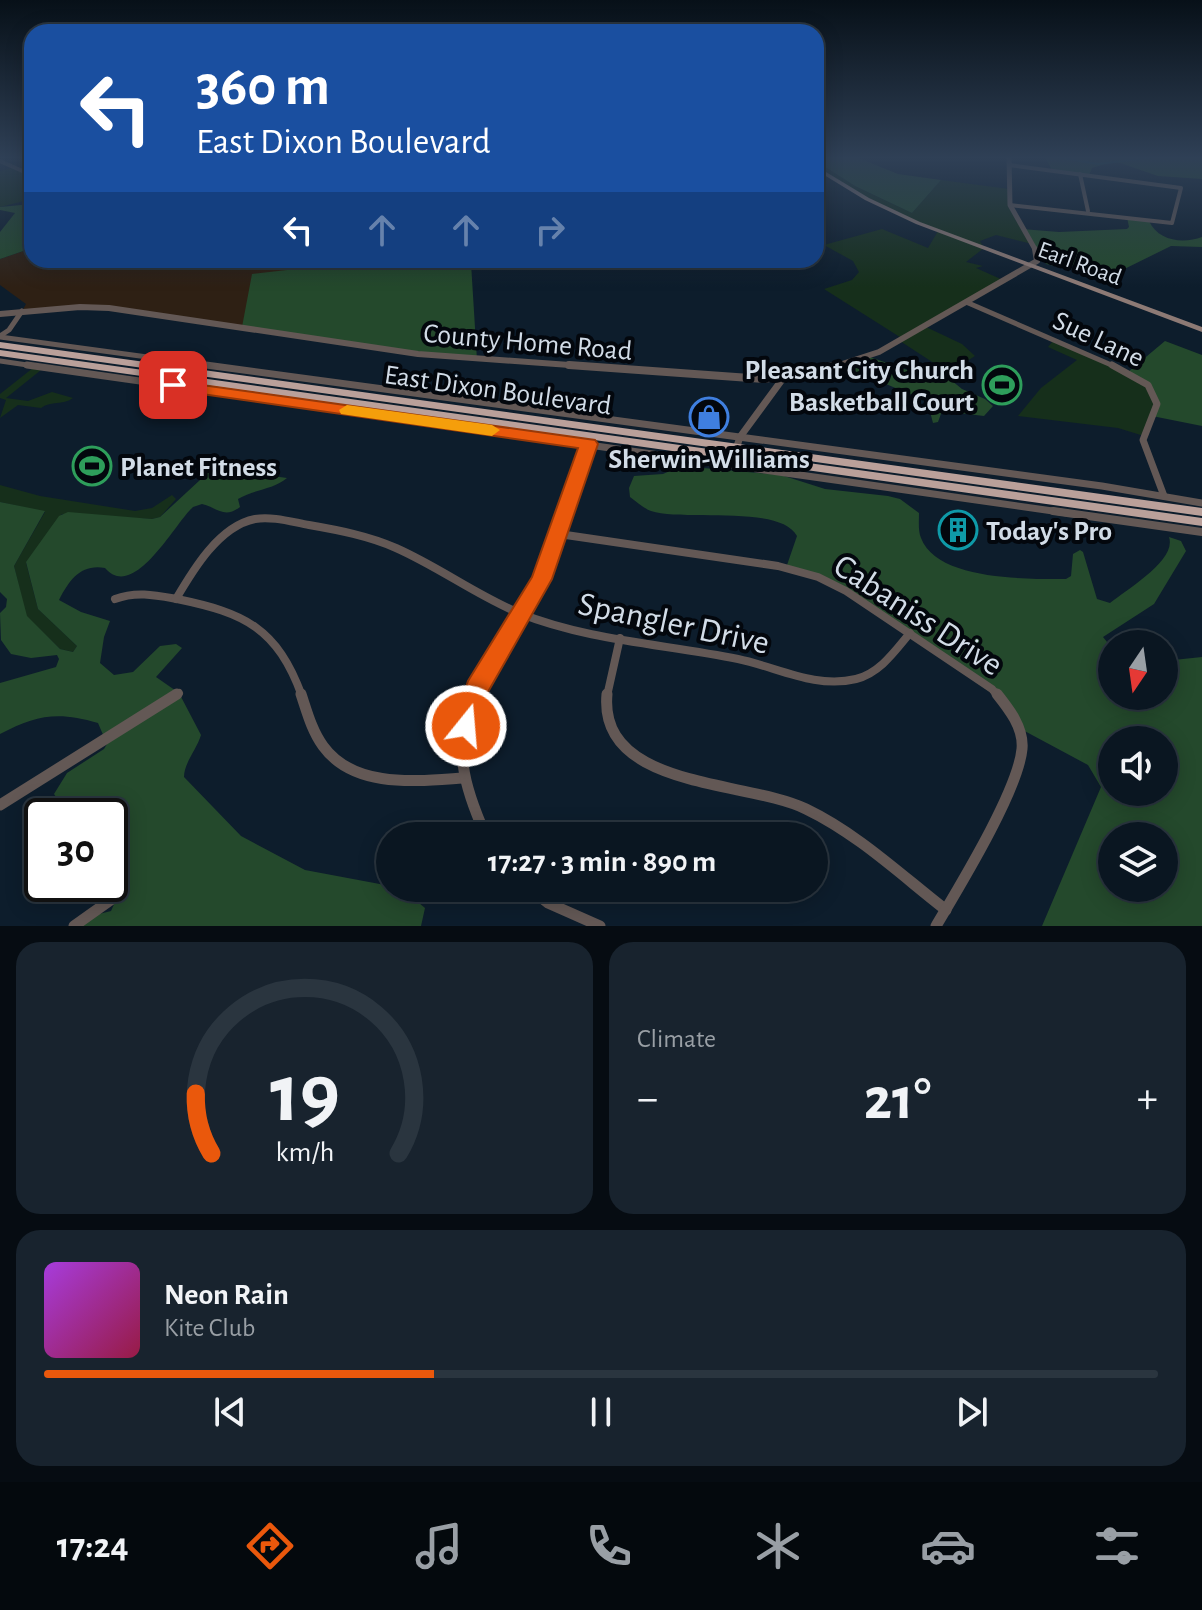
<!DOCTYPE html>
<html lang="en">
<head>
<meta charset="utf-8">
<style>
  :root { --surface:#0a1621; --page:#18232e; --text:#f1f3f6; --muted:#999fa5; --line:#2a353f; --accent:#ea580c }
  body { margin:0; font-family:"Alegreya Sans",sans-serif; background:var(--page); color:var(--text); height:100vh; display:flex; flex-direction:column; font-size:30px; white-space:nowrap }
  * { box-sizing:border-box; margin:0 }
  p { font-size:26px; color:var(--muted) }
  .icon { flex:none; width:44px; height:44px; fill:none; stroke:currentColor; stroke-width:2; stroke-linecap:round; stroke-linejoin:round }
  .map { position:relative; height:926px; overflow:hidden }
  .panel { display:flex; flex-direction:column; gap:16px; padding:16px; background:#060c12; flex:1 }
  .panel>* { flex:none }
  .top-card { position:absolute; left:24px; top:24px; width:800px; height:244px; border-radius:24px; box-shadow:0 4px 20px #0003,0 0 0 2px var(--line); background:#1a4fa0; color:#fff; overflow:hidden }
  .needle { width:52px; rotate:193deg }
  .tools { position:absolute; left:1098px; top:630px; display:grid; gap:16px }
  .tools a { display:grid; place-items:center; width:80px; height:80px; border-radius:50%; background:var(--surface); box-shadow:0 4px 20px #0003,0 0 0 2px var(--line); font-size:40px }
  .speed { position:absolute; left:24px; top:798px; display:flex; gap:16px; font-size:40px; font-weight:700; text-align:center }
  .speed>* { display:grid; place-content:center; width:104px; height:104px; border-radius:50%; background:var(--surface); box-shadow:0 4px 20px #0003,0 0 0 2px var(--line); line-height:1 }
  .speed .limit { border:4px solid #111; border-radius:12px; background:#fff; color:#111 }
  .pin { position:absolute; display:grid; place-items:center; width:68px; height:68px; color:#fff; margin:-34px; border-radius:16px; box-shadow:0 4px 12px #0006 }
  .me { position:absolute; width:88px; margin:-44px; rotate:17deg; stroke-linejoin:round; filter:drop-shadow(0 0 6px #0008) }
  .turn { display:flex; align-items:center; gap:28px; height:168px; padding:0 40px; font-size:36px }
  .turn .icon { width:104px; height:104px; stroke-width:2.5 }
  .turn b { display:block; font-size:56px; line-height:68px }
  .lanes { display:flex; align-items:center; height:76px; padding:0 40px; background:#0003; justify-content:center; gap:40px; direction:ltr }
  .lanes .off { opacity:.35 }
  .big { font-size:60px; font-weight:600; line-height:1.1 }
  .panel .widget { flex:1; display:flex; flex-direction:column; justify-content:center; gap:12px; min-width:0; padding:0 28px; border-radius:24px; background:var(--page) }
  .panel .dial { align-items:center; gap:0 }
  .dial svg { height:208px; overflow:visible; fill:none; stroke:var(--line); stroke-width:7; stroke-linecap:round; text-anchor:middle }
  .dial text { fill:var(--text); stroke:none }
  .song { display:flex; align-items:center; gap:24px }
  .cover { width:96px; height:96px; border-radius:12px; background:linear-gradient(135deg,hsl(280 70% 55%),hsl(340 70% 35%)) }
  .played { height:8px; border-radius:4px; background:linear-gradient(90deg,var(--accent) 35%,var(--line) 35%) }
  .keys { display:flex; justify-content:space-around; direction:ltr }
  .heat { display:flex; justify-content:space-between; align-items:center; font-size:44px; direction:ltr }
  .panel .tiles { flex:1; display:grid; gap:16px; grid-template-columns:1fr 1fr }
  .widget:last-child { grid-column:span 2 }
  .trip { position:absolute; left:376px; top:822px; width:452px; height:80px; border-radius:40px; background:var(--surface); box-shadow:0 4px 20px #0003,0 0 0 2px var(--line); font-weight:600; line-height:80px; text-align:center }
  .dock { display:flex; height:128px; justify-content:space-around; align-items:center; background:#04090d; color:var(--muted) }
  .dock .icon { width:56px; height:56px }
  .dock .current { color:var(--accent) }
  .dock b { font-size:36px; color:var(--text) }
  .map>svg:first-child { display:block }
  .industrial { fill:#2e2014 }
  .green { fill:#162f1b }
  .forest { fill:#24492c; fill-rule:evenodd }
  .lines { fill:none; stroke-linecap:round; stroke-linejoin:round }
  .stream { stroke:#0d5357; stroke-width:2 }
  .minor-far4 { stroke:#635855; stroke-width:4 }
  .minor-far3 { stroke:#635855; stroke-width:5 }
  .minor-far2 { stroke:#635855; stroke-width:7 }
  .minor-far1 { stroke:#635855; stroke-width:8 }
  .minor { stroke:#635855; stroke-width:11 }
  .tertiary-far2 { stroke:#635855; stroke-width:5 }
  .tertiary-far1 { stroke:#635855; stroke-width:6 }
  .tertiary { stroke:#635855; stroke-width:8 }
  .secondary { fill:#8d7a75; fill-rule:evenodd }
  .trunk { fill:#baa09a; fill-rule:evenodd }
  .route { fill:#ea580c; stroke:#983908; stroke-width:2 }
  .slow { fill:#f59e0b }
  .labels { text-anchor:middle; stroke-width:8; stroke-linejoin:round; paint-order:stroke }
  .far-street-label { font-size:24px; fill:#d2dce7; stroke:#03070d }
  .street-label { font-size:28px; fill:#d2dce7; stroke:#03070d }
  .poi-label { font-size:28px; font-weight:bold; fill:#d2dce7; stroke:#03070d; text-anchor:start }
  .near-street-label { font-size:34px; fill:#d2dce7; stroke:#03070d }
</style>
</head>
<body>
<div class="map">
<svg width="1202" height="926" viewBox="0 0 1202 926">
  <rect width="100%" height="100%" fill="#0d1d2c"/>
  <polygon class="industrial" points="32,248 32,260 321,260 322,266 242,327 109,308 22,311 26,304 0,285 0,259"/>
  <g class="green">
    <polygon points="816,161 855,186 912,213 941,180 1009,189 1009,199 1032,244 996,235 980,241 984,248 966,262 983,266 976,268 1003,280 926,327 962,344 975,356 956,368 962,372 946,371 900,341 903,339 824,289 852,280 859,272 853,261 824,245 882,229 928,248 938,231 880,205 816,168"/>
    <polygon points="17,167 31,179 32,199 0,207 0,171"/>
    <polygon points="1053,341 1141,379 1156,398 1144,436 1118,428 1018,416 1041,388 1077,360 1048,347"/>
    <path d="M33,368L41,370L6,398L28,401L52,392L73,398C62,406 52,400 41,408L18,405L0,418L6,400L0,398V394Z"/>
    <polygon points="0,485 40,496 135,511 152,508 172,495 176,499 160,517 152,519 62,514 26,563 38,609 77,646 73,652 60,649 26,616 14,566 45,512 0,502"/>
  </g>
  <g class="forest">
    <polygon points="816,157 856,157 898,174 941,180 912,213 855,186 816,161"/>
    <polygon points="1045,157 1202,157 1202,179 1158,176 1114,161 1092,168 1089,175 1052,170"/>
    <polygon points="32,204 32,248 0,259 0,232 15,213 0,210 0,207"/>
    <path d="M1127,217L1149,221C1158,241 1183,244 1202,237V247L1171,246L1100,281L1097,280V272L1080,265L1059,267L1046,264L1022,229L1059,232L1127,229L1129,227Z"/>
    <polygon points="321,260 466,260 471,263 477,360 242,327 252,274 322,266"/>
    <path d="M1165,341L1202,355V426L1152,416C1161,394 1145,385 1128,372Z"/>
    <polygon points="867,356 913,372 932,369 941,372 962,389 985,399 993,406 984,416 942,411 938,422 933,423 928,404 922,399 840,365"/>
    <path d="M681,466L781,475L825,489L888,496L900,499L919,513C919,521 918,531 921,538C937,581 1029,579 1066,579L1071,576L1073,554L1080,550L1083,552L1097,599L1110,603C1127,589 1177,560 1169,537L1181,541L1186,551L1154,604L1103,637L1112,648V696H1164V661L1202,657V926H1042L1101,787L1088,765L1019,728L1004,702L846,591L786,568L797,536C780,504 684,522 651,511C643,508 637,502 630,497L629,488L634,476L663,474ZM1112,740H1164V792H1112ZM1112,836H1164V888H1112Z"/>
    <path d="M213,468L287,478C273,490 254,489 238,499L240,507C224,519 218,508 202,504L193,507C175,523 134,602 105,568C81,564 70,579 59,600L81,612L110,621L104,637L100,663L114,675L133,672L160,646L176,644L182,648L156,677L179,693L201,735C197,749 184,763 184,777L241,836L305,870L401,888L425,908L421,926H74L87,917L111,911L120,891L110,877V816H69L54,794L67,773L104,749L107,744L98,723C58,711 36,715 0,734V683L56,667L59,659L57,655L31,658L11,654L1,640L0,613L6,607L7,599L0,592V502L45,511L14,566L27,616L60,649L73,652L77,646L38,609L26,562L59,516L68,512L152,519L160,517Z"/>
  </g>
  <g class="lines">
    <polyline class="stream" points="1056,157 1098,164 1154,157"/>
    <g class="minor-far4">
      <polyline points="0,161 27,173 32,199"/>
      <polyline points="1009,165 1181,188 1172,223 1010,205"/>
      <polyline points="1080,174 1088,211"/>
    </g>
    <g class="minor-far3">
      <polyline points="966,302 1116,367"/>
      <polyline points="0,336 9,330 22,311"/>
      <polyline points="0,337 221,367"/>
      <polyline points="0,361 41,367"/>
    </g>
    <g class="minor-far2">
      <polyline points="27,365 1067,513"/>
      <polyline points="206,365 1102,486 1202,503"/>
      <polyline points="1112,365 1148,385 1157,404 1143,440 1164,496"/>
      <polyline points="737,446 740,437 784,377"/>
      <polyline points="566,513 589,444"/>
    </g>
    <g class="minor-far1">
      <polyline points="1053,511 1202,532"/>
      <polyline points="559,534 778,566 818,577 846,591 992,689 998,696"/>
      <path d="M115,599C136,591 155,595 177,599C245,613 277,628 302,696"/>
      <path d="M176,599C193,570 219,526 255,519C272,516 292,522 309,525C338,530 369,536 396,548C439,567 476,595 519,613C589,641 665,644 738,659C777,667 815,689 856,679C880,673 895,651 910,633"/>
      <polyline points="174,696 179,693"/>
      <polyline points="475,696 542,577 567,511"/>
      <polyline points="607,696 620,638"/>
    </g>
    <g class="minor">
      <path d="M301,694C307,712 312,731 323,746C354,789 417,781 463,778"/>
      <path d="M476,694C451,746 464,787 486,836"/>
      <path d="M607,694C598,789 746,780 806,809C858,834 901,875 946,910"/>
      <polyline points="0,805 177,694"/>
      <polyline points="529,888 548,903 600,926"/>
      <polyline points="74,926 112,899"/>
      <path d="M936,926C959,887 1018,791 1022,749C1024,728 1009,709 997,694"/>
    </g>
    <polyline class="tertiary-far2" points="1009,157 1010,205 1036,251"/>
    <g class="tertiary-far1">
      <polyline points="0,314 80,307 109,308 418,354 597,367"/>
      <polyline points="833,367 879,352 1037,261 1035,249"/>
    </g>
    <polyline class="tertiary" points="569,365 764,379 839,365"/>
    <polygon class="secondary" points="816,166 869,198 920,222 1202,327 1202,332 916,224 865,200 816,170"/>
    <g class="trunk">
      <polygon points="0,342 1202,508 1202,516 0,348"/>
      <polygon points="0,350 1202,518 1202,526 0,356"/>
    </g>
  </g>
  <linearGradient id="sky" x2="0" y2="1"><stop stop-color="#071018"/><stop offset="0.55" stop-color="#2f4056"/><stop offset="1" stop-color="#2f4056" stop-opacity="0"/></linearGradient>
  <rect width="1202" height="287" fill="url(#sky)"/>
  <polygon class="route" points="173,381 595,440 598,444 552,579 488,692 475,735 466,738 457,735 453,726 468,681 532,577 578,448 167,389 165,385"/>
  <polygon class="slow" points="347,405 492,425 500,430 492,436 341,414 339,410"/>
  <defs>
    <symbol id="stadium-ring" viewBox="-11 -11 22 22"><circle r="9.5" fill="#03070d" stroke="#2e9e5b" stroke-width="1.5"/><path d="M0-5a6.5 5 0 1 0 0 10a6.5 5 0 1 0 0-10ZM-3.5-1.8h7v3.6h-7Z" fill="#2e9e5b"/></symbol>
    <symbol id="shop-ring" viewBox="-11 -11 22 22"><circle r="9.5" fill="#03070d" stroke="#3f7fe0" stroke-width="1.5"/><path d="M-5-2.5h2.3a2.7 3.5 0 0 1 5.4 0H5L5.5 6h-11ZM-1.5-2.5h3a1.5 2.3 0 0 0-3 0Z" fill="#3f7fe0"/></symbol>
    <symbol id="building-ring" viewBox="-11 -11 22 22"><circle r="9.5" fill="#03070d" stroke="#0f9aa8" stroke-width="1.5"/><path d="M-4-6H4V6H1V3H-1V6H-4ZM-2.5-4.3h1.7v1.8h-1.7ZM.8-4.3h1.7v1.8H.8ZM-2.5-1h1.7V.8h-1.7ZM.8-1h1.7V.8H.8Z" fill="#0f9aa8"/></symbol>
  </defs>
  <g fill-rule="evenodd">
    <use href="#stadium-ring" x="980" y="363" width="44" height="44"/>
    <use href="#shop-ring" x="687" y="395" width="44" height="44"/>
    <use href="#stadium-ring" x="70" y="444" width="44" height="44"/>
    <use href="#building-ring" x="936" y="508" width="44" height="44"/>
  </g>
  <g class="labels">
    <g class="far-street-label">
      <text transform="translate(1080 263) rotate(20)" y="8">Earl Road</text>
    </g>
    <g class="street-label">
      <text transform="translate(1099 338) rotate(25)" y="10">Sue Lane</text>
      <text transform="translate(528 341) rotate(5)" y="10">County Home Road</text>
      <text transform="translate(498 389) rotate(8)" y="10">East Dixon Boulevard</text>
    </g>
    <g class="poi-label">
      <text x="974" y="379" text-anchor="end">Pleasant City Church<tspan x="974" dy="32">Basketball Court</tspan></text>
      <text x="709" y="468" text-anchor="middle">Sherwin-Williams</text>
      <text x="120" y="476">Planet Fitness</text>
      <text x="986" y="540">Today's Pro</text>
    </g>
    <g class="near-street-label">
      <text transform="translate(919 614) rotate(33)" y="12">Cabaniss Drive</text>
      <text transform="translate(674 622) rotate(12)" y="12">Spangler Drive</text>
    </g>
  </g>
</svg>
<div class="tools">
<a><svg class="needle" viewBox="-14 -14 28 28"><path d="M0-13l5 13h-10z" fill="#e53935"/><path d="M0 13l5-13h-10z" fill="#999fa5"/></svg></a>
<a><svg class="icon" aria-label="sound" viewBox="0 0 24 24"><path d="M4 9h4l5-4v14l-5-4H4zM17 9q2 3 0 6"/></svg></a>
<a><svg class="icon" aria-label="layers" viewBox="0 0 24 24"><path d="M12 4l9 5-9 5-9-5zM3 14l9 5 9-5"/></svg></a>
</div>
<div class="speed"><div class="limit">30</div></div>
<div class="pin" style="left:173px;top:385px;background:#d93025"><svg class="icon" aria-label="arrive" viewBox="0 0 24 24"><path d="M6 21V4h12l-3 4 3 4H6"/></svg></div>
<svg class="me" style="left:466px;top:726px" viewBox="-20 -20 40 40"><circle r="17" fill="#ea580c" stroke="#fff" stroke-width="3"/><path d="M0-11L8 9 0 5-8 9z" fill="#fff"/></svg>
<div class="trip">17:27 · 3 min · 890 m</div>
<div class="top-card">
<div class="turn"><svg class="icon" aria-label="left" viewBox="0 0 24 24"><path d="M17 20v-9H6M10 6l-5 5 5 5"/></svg><div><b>360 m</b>East Dixon Boulevard</div></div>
<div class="lanes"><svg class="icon" aria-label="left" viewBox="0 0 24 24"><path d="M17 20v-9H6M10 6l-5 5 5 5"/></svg><svg class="icon off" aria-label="ahead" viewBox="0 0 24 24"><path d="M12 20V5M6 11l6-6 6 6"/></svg><svg class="icon off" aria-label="ahead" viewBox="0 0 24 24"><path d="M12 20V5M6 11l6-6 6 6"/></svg><svg class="icon off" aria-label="right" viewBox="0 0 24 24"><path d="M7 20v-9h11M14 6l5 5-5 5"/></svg></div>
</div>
</div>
<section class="panel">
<div class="tiles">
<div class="widget dial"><svg viewBox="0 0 100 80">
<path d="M14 69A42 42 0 1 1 86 69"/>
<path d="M14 69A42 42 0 0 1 8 46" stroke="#ea580c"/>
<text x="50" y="56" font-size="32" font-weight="700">19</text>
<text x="50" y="72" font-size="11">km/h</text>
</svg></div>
<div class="widget"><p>Climate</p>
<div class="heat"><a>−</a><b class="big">21°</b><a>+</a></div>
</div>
<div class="widget">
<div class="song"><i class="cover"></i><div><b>Neon Rain</b><p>Kite Club</p></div></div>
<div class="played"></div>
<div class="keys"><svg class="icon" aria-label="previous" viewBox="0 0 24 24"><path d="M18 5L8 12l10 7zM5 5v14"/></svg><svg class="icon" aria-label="pause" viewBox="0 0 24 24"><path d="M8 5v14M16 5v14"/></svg><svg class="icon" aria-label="next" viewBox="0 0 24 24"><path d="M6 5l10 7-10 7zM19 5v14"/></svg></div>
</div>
</div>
</section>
<nav class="dock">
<b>17:24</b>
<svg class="icon current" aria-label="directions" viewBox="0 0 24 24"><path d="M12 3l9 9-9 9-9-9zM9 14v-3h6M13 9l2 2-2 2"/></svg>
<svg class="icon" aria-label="music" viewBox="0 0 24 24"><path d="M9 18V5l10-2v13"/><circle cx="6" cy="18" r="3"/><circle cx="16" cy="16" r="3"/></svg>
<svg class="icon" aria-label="phone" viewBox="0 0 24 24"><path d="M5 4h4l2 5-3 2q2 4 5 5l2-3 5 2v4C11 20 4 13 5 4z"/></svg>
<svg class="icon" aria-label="climate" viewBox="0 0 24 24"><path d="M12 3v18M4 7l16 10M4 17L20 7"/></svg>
<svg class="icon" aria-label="car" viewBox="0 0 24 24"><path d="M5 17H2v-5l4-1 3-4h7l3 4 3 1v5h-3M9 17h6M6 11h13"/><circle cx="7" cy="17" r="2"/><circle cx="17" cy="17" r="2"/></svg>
<svg class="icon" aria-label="filters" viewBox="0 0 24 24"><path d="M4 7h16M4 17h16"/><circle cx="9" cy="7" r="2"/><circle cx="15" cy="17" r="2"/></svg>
</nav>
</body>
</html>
